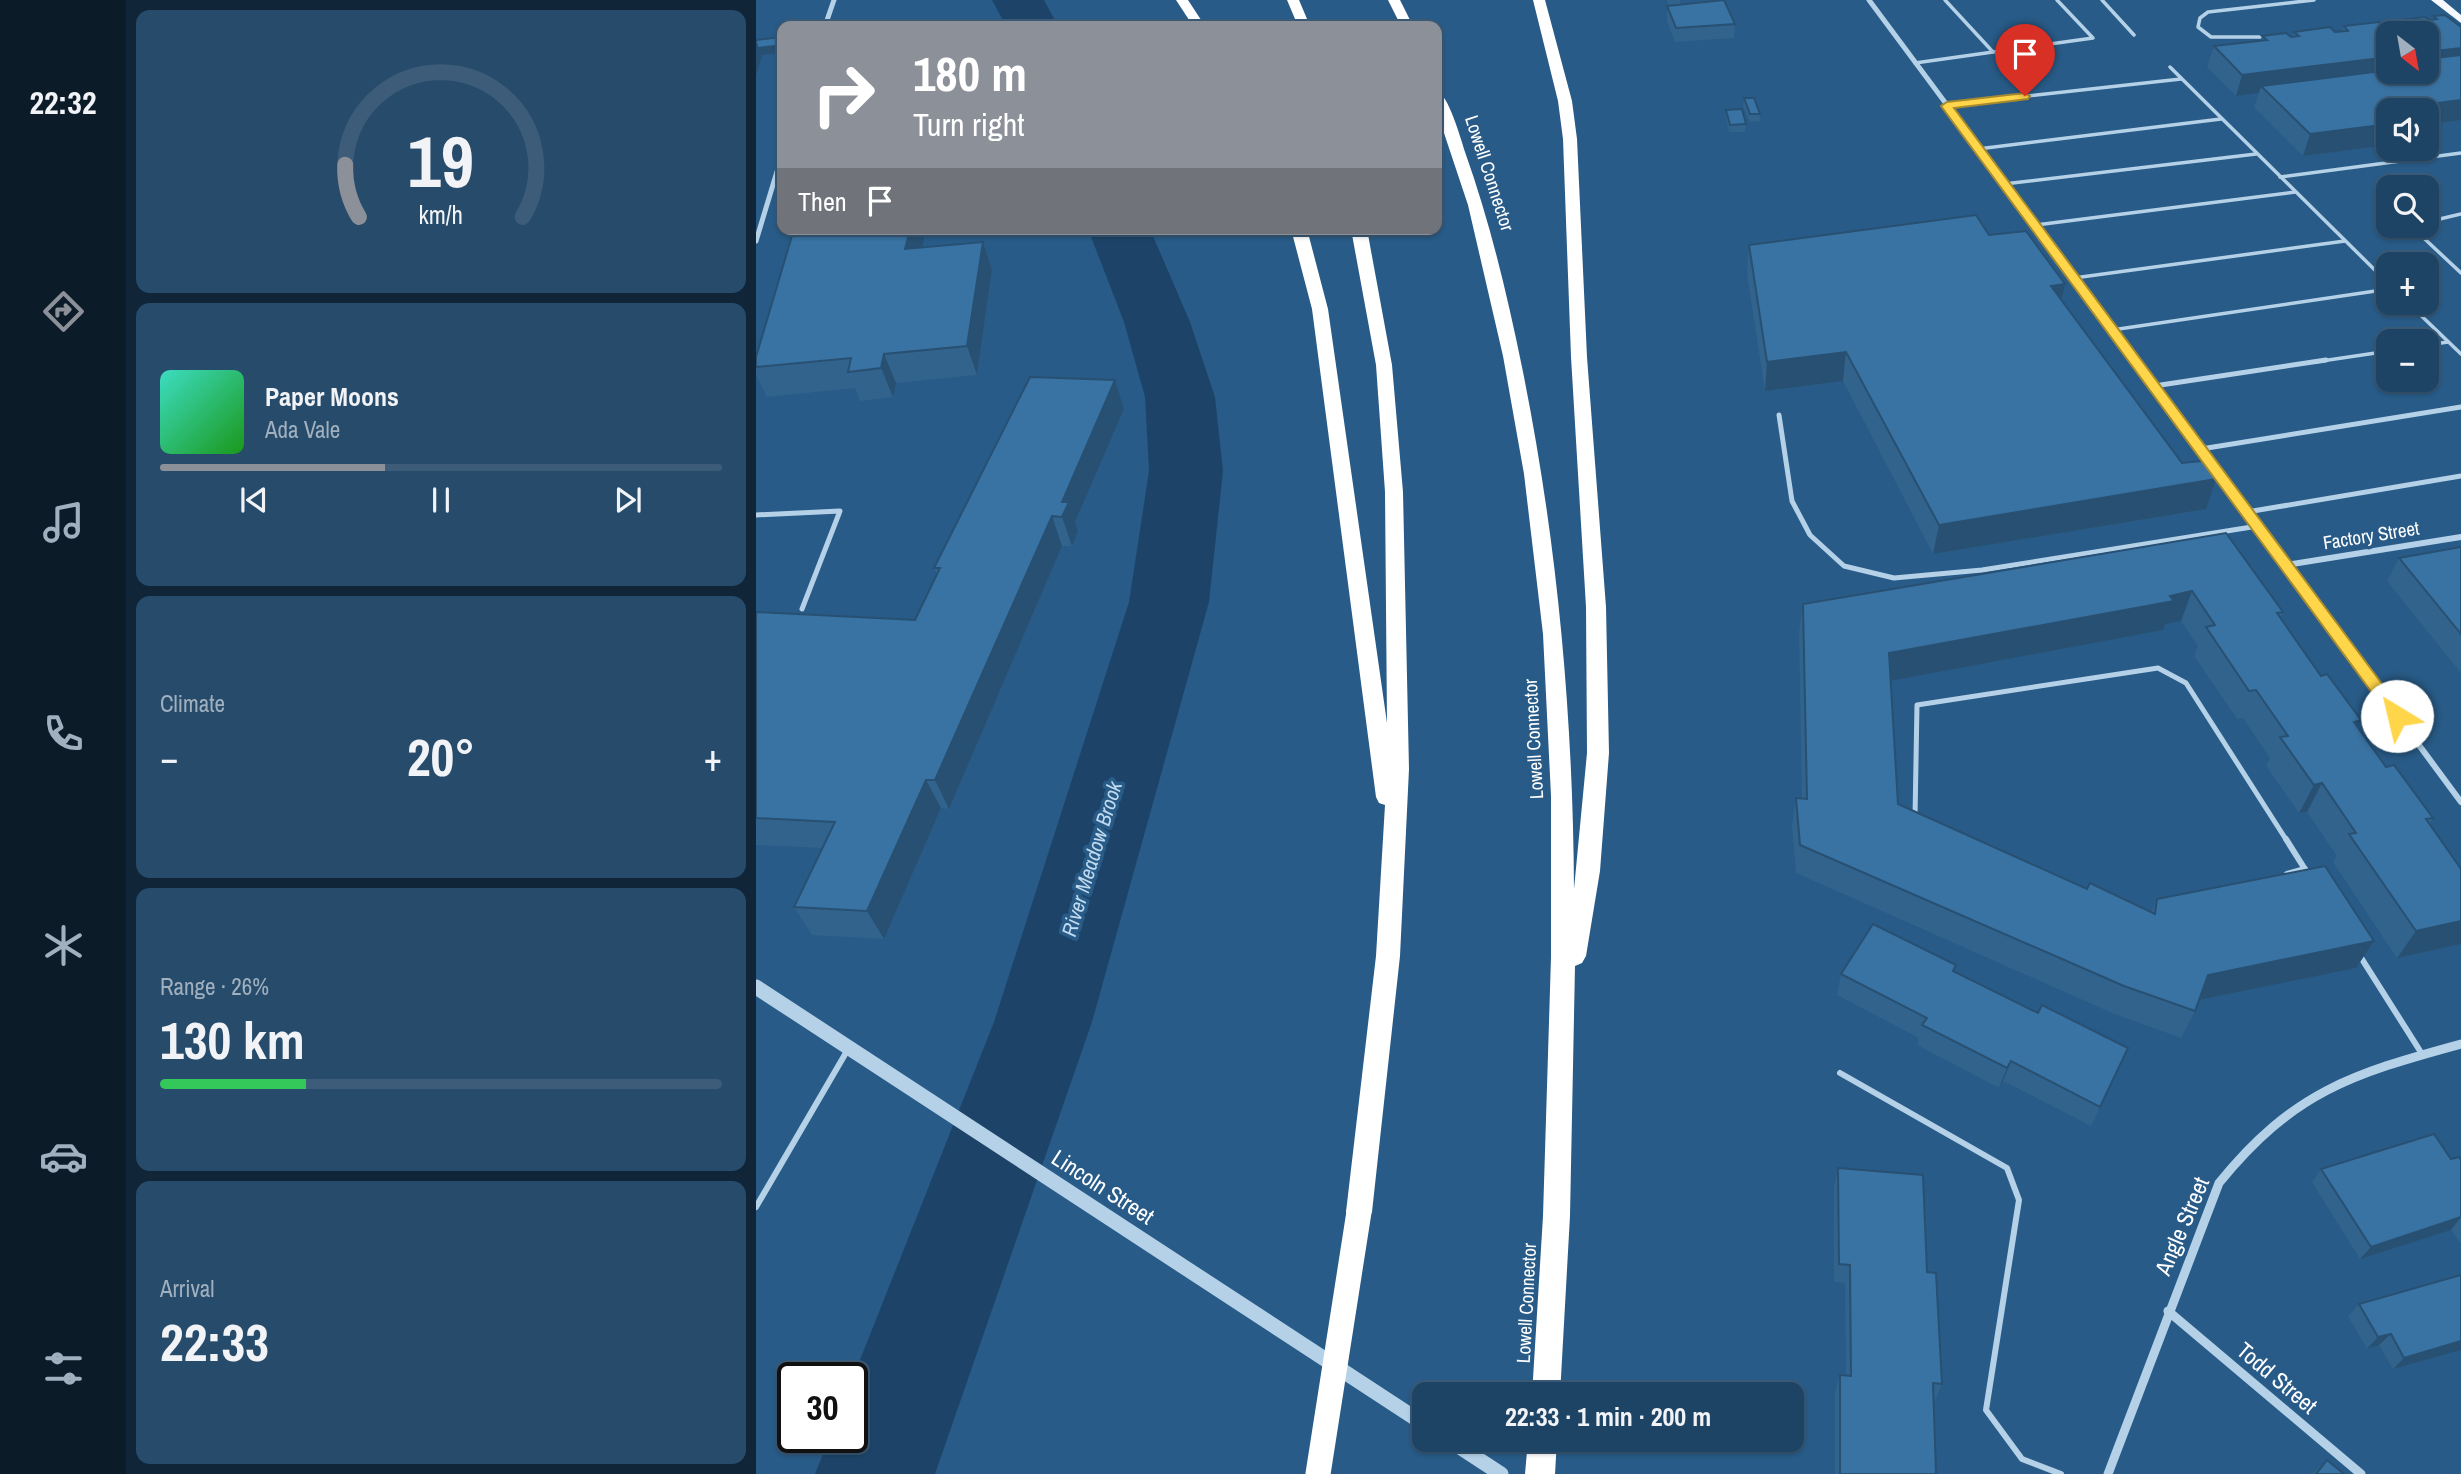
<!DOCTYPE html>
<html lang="en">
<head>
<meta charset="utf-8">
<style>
  :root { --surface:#1e4465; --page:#264b6b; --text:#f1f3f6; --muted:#a1b0bf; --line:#3c5c79; --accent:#8c9099 }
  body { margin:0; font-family:"Archivo Narrow",sans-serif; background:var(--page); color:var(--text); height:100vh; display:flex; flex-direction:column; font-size:26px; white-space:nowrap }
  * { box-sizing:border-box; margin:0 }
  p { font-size:23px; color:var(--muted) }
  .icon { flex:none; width:38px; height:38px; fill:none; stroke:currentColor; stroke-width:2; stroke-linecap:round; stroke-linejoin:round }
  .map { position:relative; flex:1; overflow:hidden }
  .panel { display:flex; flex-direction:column; gap:10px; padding:10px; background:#102538; width:630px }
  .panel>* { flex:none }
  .guide { position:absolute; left:21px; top:21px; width:665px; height:214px; border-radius:14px; box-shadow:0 2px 5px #0004,0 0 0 2px var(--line); background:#8c9099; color:#fff; overflow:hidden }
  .needle { width:46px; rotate:149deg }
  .tools { position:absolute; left:1620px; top:21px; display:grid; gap:14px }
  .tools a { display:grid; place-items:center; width:63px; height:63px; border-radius:14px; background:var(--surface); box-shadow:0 2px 5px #0004,0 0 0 2px var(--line); font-size:35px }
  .speed { position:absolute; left:21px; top:1362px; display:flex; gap:14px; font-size:35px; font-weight:700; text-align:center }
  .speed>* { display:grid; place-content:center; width:91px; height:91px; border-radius:50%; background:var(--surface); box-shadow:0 2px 5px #0004,0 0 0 2px var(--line); line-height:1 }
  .speed .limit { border:4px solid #111; border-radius:10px; background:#fff; color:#111 }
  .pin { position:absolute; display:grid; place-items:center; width:60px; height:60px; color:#fff; margin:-72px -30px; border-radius:50% 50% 50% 0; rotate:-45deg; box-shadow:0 0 7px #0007 }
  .pin .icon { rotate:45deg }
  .me { position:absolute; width:77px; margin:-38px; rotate:324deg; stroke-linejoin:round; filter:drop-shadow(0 0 5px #0008) }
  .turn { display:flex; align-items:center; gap:24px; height:147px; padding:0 21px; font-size:32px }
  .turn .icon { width:91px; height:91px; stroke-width:2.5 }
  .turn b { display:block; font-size:49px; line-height:60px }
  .then { display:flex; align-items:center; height:66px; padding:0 21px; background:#0003; gap:14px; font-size:26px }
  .big { font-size:52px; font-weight:700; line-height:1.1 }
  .panel .widget { flex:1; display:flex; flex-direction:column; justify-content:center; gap:10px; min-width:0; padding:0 24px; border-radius:14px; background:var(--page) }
  .panel .dial { align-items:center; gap:0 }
  .dial svg { height:182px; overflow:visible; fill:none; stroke:var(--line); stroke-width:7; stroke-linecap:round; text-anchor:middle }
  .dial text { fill:var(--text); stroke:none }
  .song { display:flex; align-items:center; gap:21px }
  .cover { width:84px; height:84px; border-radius:10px; background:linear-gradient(135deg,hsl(170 70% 55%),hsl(120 70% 35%)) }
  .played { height:7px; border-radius:4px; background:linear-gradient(90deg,var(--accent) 40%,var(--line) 40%) }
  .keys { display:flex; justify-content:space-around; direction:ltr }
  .heat { display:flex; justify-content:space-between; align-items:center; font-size:38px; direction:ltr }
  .charge { height:10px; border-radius:5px; background:linear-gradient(90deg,#34c759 26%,var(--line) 0) }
  .trip { position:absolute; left:656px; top:1382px; width:392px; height:70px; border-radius:14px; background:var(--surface); box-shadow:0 2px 5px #0004,0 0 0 2px var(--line); font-weight:700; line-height:70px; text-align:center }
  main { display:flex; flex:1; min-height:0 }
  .tabs { display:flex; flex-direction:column; width:126px; justify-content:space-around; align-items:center; background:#0c1b28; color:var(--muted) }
  .tabs .icon { width:49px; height:49px }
  .tabs .current { color:var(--accent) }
  .tabs b { font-size:32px; color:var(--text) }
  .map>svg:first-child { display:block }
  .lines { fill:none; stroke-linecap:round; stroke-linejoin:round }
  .river { fill:#1d4468; fill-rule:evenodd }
  .service-far2 { stroke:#b4d1e8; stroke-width:3.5 }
  .service-far1 { stroke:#b4d1e8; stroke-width:5 }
  .service { stroke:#b4d1e8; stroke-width:6 }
  .minor-far2 { stroke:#b4d1e8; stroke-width:5 }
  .minor-far1 { stroke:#b4d1e8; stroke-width:6 }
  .minor { stroke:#b4d1e8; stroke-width:9 }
  .tertiary { stroke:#b4d1e8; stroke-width:15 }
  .primary { fill:#f6fafe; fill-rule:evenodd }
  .motorway { fill:#fff; fill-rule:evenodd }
  .motorway-bridge { stroke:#fff; stroke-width:25 }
  .wall { fill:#31638c }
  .shaded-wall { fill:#285072 }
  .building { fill:#3973a3; stroke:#285072; stroke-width:2 }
  .route { fill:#ffd54a; stroke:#a68a30; stroke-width:2 }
  .labels { text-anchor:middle; stroke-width:7; stroke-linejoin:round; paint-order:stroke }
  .street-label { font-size:19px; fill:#fff; stroke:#285b87 }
  .water-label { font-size:21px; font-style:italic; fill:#c0daef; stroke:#285b87 }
  .near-street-label { font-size:23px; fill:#fff; stroke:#285b87 }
</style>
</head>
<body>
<main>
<nav class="tabs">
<b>22:32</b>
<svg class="icon current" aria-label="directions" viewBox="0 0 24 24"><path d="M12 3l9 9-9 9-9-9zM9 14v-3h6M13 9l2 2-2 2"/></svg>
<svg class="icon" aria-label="music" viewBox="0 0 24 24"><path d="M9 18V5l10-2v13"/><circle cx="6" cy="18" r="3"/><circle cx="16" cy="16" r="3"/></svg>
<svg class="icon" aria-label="phone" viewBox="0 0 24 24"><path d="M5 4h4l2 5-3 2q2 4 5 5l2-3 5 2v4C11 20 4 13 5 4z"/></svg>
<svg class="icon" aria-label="climate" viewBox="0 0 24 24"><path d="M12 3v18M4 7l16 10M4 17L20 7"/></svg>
<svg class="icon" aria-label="car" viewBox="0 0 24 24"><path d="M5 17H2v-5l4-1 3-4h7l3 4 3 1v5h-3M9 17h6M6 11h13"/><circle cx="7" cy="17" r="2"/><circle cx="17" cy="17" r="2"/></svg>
<svg class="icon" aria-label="filters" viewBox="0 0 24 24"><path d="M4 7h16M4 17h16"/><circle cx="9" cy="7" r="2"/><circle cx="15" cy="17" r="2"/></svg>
</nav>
<section class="panel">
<div class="widget dial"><svg viewBox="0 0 100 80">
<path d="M14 69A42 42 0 1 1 86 69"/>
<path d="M14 69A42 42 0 0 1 8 46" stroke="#8c9099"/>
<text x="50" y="56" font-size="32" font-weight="700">19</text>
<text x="50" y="72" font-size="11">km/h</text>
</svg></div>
<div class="widget">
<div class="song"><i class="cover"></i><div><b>Paper Moons</b><p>Ada Vale</p></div></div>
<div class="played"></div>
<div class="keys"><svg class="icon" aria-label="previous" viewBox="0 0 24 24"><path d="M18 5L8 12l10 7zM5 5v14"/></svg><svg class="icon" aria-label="pause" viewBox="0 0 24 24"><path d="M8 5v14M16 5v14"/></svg><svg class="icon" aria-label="next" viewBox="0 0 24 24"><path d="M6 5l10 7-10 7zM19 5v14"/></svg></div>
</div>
<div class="widget"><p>Climate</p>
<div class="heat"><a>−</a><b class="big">20°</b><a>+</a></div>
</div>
<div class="widget"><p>Range · 26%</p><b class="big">130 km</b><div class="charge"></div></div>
<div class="widget"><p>Arrival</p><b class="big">22:33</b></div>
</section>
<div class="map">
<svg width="1705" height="1474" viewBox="0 0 1705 1474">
  <rect width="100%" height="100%" fill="#285b87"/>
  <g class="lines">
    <g class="river">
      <polygon points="236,0 288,0 302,26 250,26"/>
      <polygon points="332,229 394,229 434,322 459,397 467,471 453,602 336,1022 179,1474 59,1474 74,1437 96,1437 96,1380 238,1022 373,602 393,471 389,397 368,322"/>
    </g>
    <g class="service-far2">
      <polyline points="1189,0 1237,52"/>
      <polyline points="1346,0 1378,35"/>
      <polyline points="1512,37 1455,37 1442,27 1444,18 1452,12 1558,0"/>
      <polyline points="1159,63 1337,38 1301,0"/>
      <polyline points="1414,67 1633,284"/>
      <polyline points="1222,149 1465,119"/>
      <polyline points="1524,177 1705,153"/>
      <polyline points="1248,184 1500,154"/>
      <polyline points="1671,222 1705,214"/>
      <polyline points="1280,225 1539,192"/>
      <polyline points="1661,226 1656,227 1705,273"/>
      <polyline points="1318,278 1589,241"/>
      <polyline points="1652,303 1705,354"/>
      <polyline points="1356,330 1633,289"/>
      <polyline points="1671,345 1692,342"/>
      <polyline points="1380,362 1191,105 1425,79"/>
      <polyline points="1559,362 1633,351"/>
    </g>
    <g class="service-far1">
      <polyline points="1379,360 1530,565"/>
      <polyline points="1398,386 1570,360"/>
      <polyline points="1023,415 1036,501 1054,535 1088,566 1138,578 1226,570 1502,526"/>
      <polyline points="1445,449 1705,407"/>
      <polyline points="1491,512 1705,476"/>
      <polyline points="0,515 84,511 46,609"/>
      <polyline points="1159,817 1161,705 1402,668 1430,683 1531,841"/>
    </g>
    <g class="service">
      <polyline points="1530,839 1552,874"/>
      <polyline points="1531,874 1549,869"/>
      <polyline points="1604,956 1666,1054"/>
      <polyline points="1084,1073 1251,1168 1263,1200 1230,1410 1266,1459 1305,1474"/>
      <polyline points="0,1207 91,1051"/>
    </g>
    <g class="minor-far2">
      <polyline points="1113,0 1191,105"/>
      <polyline points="69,26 78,0"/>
      <polyline points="0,241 26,155"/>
    </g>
    <polyline class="minor-far1" points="1705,537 1530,565 1705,802"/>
    <g class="minor">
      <polyline points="1412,1311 1605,1474"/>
      <path d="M1352,1474L1463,1183C1537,1092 1595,1074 1705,1044"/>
    </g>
    <g class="tertiary">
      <polyline points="0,987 668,1424"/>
      <polyline points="693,1440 745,1474"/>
    </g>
    <polygon class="primary" points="1675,0 1687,0 1705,15 1705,23"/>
    <g class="motorway">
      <polygon points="420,0 432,0 449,26 437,26"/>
      <polygon points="531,0 543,0 554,26 542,26"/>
      <polygon points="632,0 644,0 657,26 645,26"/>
      <path d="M777,0H789L816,101L821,139L831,357L850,607L853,753L844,871L830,956L826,963L819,966L814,1216L804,1395H776L787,1216L795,957V796L787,634L768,474L747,356L712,205L681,112V91C692,94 705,139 709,152C734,222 751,294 766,367C801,539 817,714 818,889L831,753L830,607L815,357L807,139L802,101Z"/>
      <polygon points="535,229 551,229 572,309 631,723 629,492 620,365 595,229 611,229 636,365 647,492 653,769 644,956 616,1212 612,1221 603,1225 594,1221 590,1212 620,956 629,805 623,803 620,797 556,309"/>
      <polygon points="772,1440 801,1440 799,1474 769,1474"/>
    </g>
    <polyline class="motorway-bridge" points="562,1474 603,1212"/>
  </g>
  <g class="wall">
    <polygon points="911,0 924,0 924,5 979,24 978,38 919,42 911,21 911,6 913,6"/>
    <polygon points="1689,15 1679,123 1673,140 1547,156 1498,107 1503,93 1480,96 1451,67 1458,46 1504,41 1506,36 1535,37 1536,37 1538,32 1586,31 1588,26 1634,26 1636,21 1674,20 1675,20 1677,16"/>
    <polygon points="988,98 1004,114 1004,121 994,122 987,106"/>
    <polygon points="970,110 990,124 989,132 973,132 970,117"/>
    <polygon points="1233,235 1305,299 1450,509 1177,554 1087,381 1009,391 991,274 993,245"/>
    <polygon points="227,242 236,270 221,375 140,383 137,397 104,401 99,388 11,397 0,375 0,357 166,247"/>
    <polygon points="359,380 368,409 319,522 322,531 316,546 306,546 193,809 185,808 128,939 56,935 38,907 67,848 0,845 0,612 159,620 181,575 178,568"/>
    <polygon points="1470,533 1527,612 1524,618 1565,676 1605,720 1601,727 1630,767 1677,818 1673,824 1705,869 1705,944 1641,958 1577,862 1581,856 1551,812 1543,813 1510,766 1514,758 1487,718 1481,719 1438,656 1442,646 1425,621 1409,624 1407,630 1135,680 1142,804 1331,889 1395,912 1401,899 1618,941 1600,968 1443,1000 1439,1011 1425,1038 1356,1013 1040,873 1036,826 1040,798 1046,799 1043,633 1047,604"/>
    <polygon points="1705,547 1705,673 1631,581 1643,558"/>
    <polygon points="1198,972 1282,1013 1372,1048 1335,1126 1247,1081 1243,1088 1161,1045 1163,1038 1081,995 1085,974"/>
    <polygon points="1695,1159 1705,1160 1705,1244 1695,1230 1604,1259 1556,1182 1565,1169"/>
    <polygon points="1082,1168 1171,1272 1186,1384 1179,1400 1177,1400 1180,1474 1079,1474 1079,1391 1084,1375 1090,1375 1089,1283 1078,1282 1078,1187"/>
    <polygon points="1705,1275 1705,1350 1637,1369 1623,1345 1611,1349 1592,1316 1603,1304"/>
    <polygon points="1571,1460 1588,1474 1556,1474"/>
  </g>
  <g class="shaded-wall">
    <polygon points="0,43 26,43 26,53 5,55 6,57 0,75"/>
    <polygon points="1705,48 1705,68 1623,78 1626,71 1620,65 1614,79 1512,92 1505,86 1503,93 1480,96 1486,75 1633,57 1633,72 1671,72 1671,52"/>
    <polygon points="1705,100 1705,120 1679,123 1673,140 1671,140 1671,110 1666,105"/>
    <polygon points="1633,124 1633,145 1547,156 1554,134"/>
    <polygon points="154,229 170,229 160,277 149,249"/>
    <polygon points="227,242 236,270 221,375 211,346"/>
    <polygon points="1309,284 1302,313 1295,286"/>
    <polygon points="1090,352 1087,381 1009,391 1011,362"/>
    <polygon points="128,354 140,383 137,397 125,368"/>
    <polygon points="359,380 368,409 319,522 322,531 316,546 306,517 306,502"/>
    <polygon points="1460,479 1450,509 1177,554 1183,525"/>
    <polygon points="296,516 306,546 193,809 179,780"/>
    <polygon points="1436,591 1425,621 1409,624 1407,630 1128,682 1133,653"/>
    <polygon points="1605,720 1590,749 1598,722"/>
    <polygon points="170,780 185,808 128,939 111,911"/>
    <polygon points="1566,783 1551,812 1543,813 1558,785"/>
    <polygon points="1705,921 1705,944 1641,958 1660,931"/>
    <polygon points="1618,941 1600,968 1438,1001 1452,975"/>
    <polygon points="1255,1061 1247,1081 1243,1088 1251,1068"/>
    <polygon points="1705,1217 1695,1230 1604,1259 1615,1247"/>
    <polygon points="1635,1334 1623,1345 1611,1349 1622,1337"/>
    <polygon points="1705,1341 1705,1350 1637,1369 1648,1358"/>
  </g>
  <g class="building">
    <polygon points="968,0 979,24 920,28 911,6"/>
    <polygon points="1689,15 1705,27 1705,48 1671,52 1671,33 1633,33 1633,57 1486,75 1458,46 1511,40 1506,36 1530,33 1535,37 1543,36 1538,32 1574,27 1579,32 1592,31 1588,26 1623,22 1627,26 1641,25 1636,21 1669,17 1674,20 1681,19 1677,16"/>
    <polygon points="26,37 26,45 2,48 0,43 0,40"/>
    <polygon points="1705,55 1705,100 1666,105 1682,118 1671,119 1671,110 1633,110 1633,124 1554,134 1505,86 1626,71 1620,65 1633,64 1633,72 1671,72 1671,59"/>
    <polygon points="988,98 998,98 1004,114 994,114"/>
    <polygon points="986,109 990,124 974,125 970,110"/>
    <polygon points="1220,215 1233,235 1270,231 1309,284 1295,286 1426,463 1446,461 1460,479 1183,525 1090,352 1011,362 993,245"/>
    <polygon points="38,229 154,229 149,249 227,242 211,346 128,354 125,368 92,372 95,358 0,367 0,357"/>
    <polygon points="274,377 359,380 306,502 313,502 306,517 296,516 179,780 170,780 111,911 38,907 79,822 0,818 0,612 159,620 184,568 178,568"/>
    <polygon points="1470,533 1527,612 1521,613 1565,676 1571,674 1605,720 1598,722 1630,767 1638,765 1677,818 1670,819 1705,869 1705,921 1660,931 1593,834 1600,833 1566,783 1558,785 1524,737 1532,736 1500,690 1493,691 1450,627 1459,625 1436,591 1414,596 1418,601 1133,653 1142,804 1331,889 1334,883 1399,914 1401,899 1569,866 1618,941 1452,975 1439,1011 1368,986 1044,845 1040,798 1051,799 1047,604"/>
    <polygon points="1705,547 1705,634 1643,558"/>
    <polygon points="1117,924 1200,965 1197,971 1282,1013 1286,1005 1372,1048 1344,1107 1255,1061 1251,1068 1166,1025 1171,1018 1085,974"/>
    <polygon points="1678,1134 1695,1159 1703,1157 1705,1160 1705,1217 1615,1247 1565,1169"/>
    <polygon points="1082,1168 1167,1175 1171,1272 1180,1273 1186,1384 1177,1383 1180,1474 1084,1474 1084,1375 1095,1376 1094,1265 1083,1264"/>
    <polygon points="1705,1275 1705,1341 1648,1358 1635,1334 1622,1337 1603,1304"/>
    <polygon points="1571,1460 1588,1474 1560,1474"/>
  </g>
  <polygon class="route" points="1269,93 1274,96 1272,99 1198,108 1647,712 1649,716 1647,720 1636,720 1185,106 1191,102"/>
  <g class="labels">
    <g class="street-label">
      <text transform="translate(734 173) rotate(72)" y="7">Lowell Connector</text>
      <text transform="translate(1615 535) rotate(-9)" y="7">Factory Street</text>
      <text transform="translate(777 739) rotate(-93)" y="7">Lowell Connector</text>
      <text transform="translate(770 1303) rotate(-87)" y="7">Lowell Connector</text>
    </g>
    <g class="water-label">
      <text transform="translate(336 859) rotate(-73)" y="7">River Meadow Brook</text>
    </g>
    <g class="near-street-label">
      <text transform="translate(347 1187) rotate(33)" y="8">Lincoln Street</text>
      <text transform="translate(1426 1226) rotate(-67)" y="8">Angle Street</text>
      <text transform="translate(1521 1378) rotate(40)" y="8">Todd Street</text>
    </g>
  </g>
</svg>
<div class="tools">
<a><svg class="needle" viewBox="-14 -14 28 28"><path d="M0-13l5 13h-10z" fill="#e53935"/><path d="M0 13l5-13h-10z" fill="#a1b0bf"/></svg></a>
<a><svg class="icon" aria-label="sound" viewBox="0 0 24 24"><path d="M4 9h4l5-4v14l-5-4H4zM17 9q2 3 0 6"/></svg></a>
<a><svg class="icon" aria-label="search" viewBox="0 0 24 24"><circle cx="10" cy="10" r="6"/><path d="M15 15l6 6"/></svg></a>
<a>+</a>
<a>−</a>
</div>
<div class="speed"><div class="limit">30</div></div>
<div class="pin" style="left:1269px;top:96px;background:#d93025"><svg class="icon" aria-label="arrive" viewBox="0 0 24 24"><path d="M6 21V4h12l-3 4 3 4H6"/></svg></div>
<svg class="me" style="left:1641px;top:716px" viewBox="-20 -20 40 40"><circle r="19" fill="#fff"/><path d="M0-13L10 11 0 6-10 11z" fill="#ffd54a"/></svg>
<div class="trip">22:33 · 1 min · 200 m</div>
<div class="guide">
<div class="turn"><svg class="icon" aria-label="right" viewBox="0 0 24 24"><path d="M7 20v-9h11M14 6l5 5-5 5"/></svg><div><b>180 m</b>Turn right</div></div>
<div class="then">Then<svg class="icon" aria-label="arrive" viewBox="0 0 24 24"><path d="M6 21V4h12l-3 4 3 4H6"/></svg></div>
</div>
</div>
</main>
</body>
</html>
